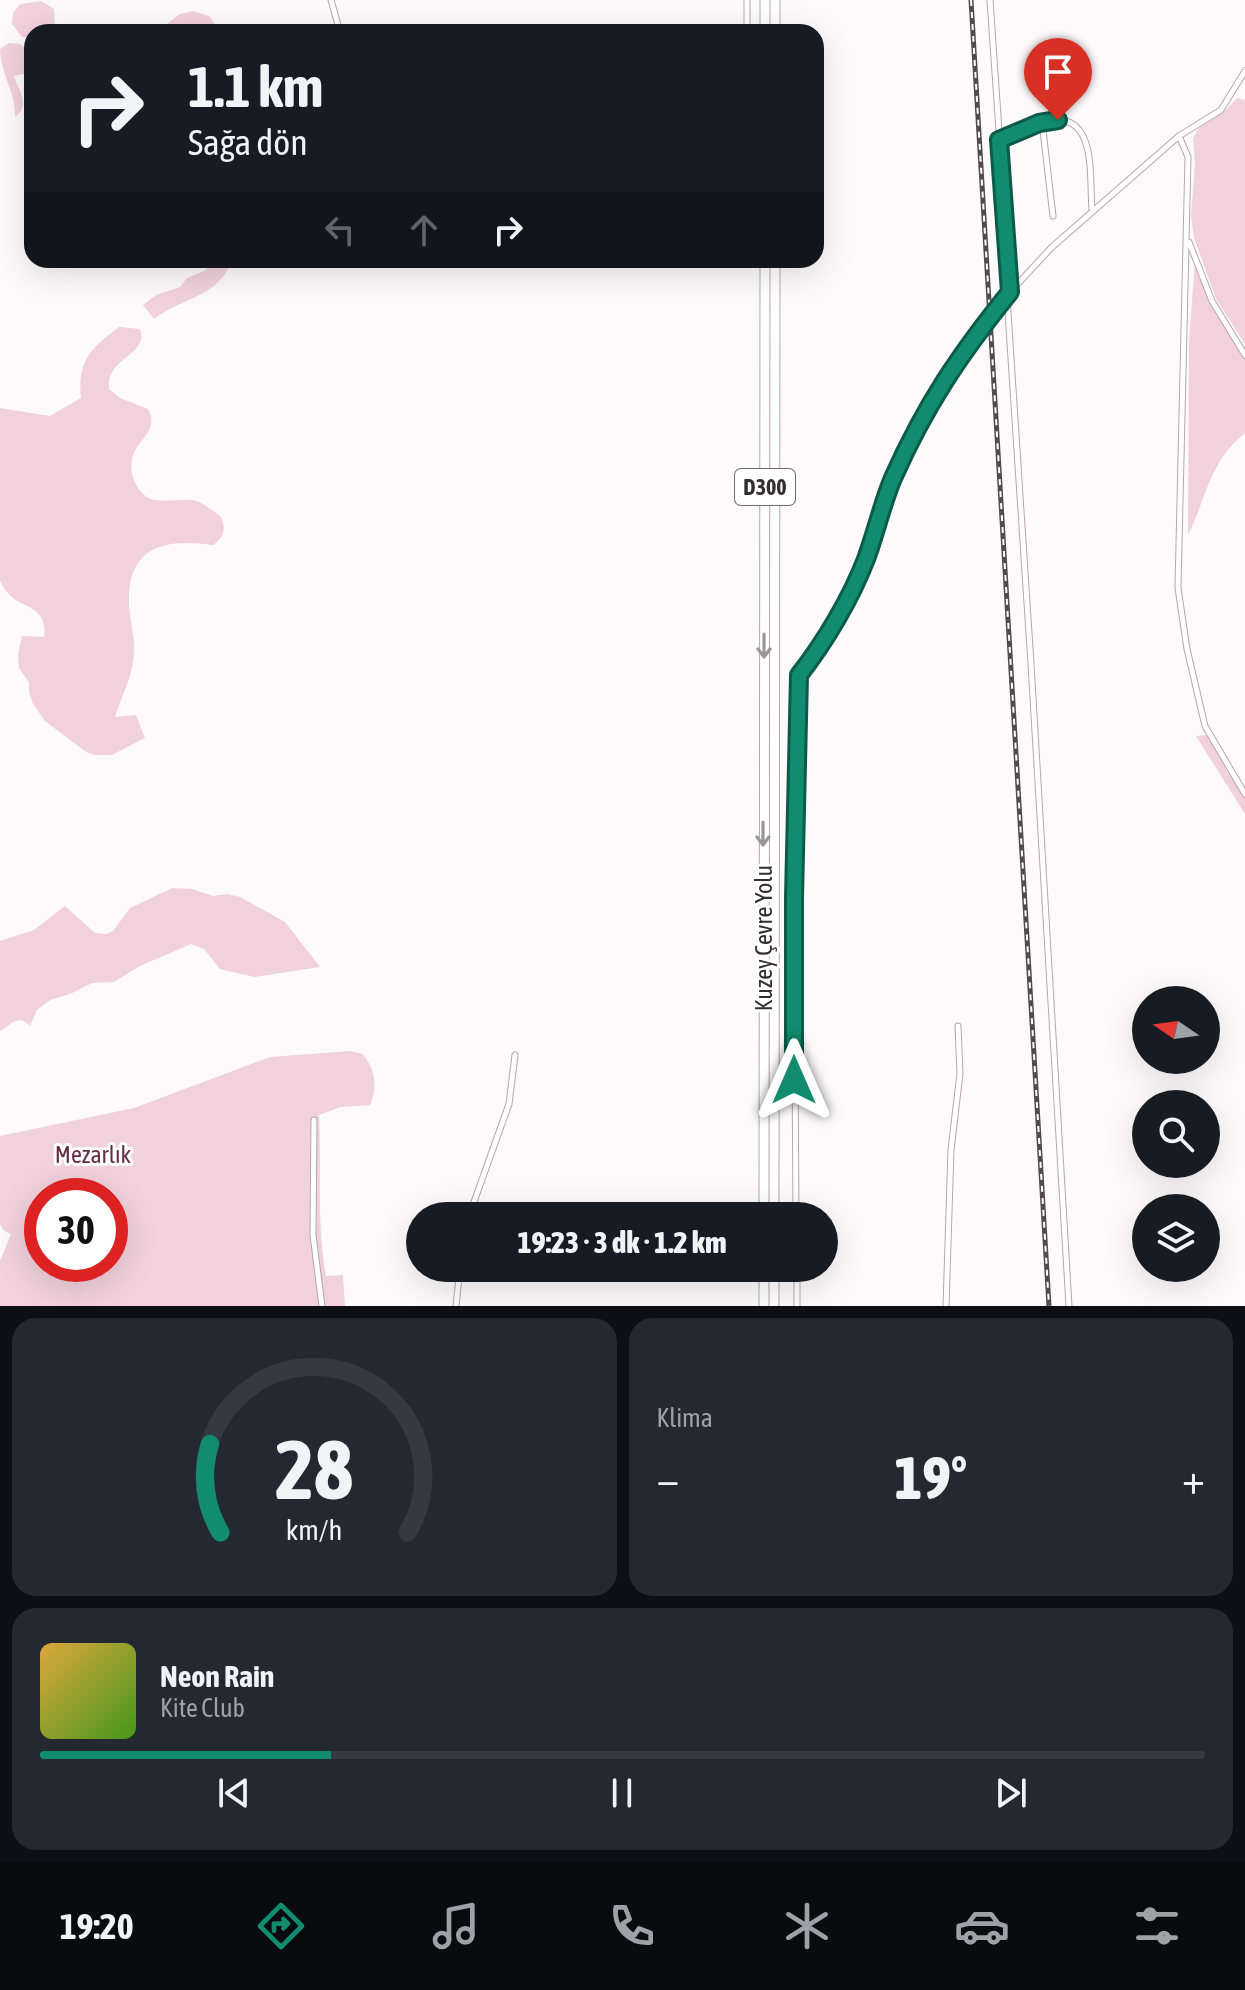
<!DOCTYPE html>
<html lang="tr">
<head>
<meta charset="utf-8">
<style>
  :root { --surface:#171b24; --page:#242831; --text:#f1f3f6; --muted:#9ea1a6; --line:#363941; --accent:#118c70 }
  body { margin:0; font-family:"Asap Condensed",sans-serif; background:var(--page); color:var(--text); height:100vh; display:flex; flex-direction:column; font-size:30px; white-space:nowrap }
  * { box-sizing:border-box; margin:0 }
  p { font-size:26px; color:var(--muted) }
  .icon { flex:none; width:44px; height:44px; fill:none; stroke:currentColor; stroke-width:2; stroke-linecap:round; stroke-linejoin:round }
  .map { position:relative; height:1306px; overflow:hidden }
  .details { display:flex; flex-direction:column; gap:12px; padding:12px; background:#0d0f14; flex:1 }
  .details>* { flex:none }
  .banner { position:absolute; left:24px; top:24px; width:800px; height:244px; border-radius:24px; box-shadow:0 8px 32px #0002; background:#171b24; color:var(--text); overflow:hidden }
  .needle { width:52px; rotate:283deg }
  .tools { position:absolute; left:1132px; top:986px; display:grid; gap:16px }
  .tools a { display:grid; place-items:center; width:88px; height:88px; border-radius:50%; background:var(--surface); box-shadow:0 8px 32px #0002; font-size:40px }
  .speed { position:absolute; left:24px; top:1178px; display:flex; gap:16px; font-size:40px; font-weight:700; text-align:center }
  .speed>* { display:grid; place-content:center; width:104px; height:104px; border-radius:50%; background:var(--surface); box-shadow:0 8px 32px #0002; line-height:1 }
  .speed .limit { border:12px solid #d22; background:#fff; color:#111 }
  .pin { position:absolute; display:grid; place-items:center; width:68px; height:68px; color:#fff; margin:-82px -34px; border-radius:50% 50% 50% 0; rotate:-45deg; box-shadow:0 0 8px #0007 }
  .pin .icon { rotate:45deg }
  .me { position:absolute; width:88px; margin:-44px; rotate:0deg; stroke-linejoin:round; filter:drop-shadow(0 0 6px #0008) }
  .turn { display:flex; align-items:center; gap:28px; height:168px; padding:0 32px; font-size:36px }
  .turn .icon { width:104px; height:104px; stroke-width:2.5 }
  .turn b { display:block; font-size:56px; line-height:68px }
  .lanes { display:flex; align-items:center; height:76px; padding:0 32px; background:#0003; justify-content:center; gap:40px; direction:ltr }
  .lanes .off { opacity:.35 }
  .big { font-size:60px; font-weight:800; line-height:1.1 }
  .details .tile { flex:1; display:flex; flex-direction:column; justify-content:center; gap:12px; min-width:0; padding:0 28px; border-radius:24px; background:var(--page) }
  .details .dial { align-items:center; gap:0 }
  .dial svg { height:208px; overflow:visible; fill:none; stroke:var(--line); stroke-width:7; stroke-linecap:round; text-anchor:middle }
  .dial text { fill:var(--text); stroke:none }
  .song { display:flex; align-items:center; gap:24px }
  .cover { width:96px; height:96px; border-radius:12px; background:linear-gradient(135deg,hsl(40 70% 55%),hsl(100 70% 35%)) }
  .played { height:8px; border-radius:4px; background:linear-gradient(90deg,var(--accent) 25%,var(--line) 25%) }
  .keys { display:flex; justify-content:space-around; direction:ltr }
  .heat { display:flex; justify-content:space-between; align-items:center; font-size:44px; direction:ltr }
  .details .tiles { flex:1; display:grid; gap:12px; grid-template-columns:1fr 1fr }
  .tile:last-child { grid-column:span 2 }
  .trip { position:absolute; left:406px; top:1202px; width:432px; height:80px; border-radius:40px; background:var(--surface); box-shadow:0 8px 32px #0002; font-weight:800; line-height:80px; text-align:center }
  .tabs { display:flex; height:128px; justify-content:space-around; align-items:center; background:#090b0e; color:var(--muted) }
  .tabs .icon { width:56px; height:56px }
  .tabs .active { color:var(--accent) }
  .tabs b { font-size:36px; color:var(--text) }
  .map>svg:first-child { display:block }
  .green { fill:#f1d1dc; fill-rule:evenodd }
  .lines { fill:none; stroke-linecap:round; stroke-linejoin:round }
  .minor-casing { stroke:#b9a5ac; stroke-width:7 }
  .trunk-casing { stroke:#b9a5ac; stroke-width:11 }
  .minor { stroke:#fff; stroke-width:5 }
  .trunk { stroke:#fff; stroke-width:9 }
  .rail-casing { stroke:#524a4d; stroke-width:5 }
  .rail { stroke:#fff; stroke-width:2; stroke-dasharray:6; stroke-linecap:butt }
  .oneway { stroke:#9a9697 }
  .route-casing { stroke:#0b5b49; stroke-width:20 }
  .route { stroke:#118c70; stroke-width:14 }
  .labels { text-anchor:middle; stroke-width:6; stroke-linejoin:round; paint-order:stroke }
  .shield { fill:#fff; stroke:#716b6d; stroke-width:2 }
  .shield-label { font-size:22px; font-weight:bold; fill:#342c2f }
  .street-label { font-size:24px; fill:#342c2f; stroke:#fff }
  .park-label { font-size:24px; fill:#632d44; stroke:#fff }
</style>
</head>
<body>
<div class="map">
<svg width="1245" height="1306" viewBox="0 0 1245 1306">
  <rect width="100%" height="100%" fill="#fefafb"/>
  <g class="green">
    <polygon points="41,1 54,9 55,24 46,32 32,32 32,37 22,37 12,24 13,13 20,4"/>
    <polygon points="193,11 209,16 220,32 127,32 160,29 180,14"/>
    <path d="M9,43L20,44L32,52V76L21,74L14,76C19,91 31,106 15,117C16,92 0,73 0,49Z"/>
    <polygon points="1237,98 1245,100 1245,344 1216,299 1194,238 1191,216 1195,163 1193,138 1199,128 1225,111"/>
    <path d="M216,260H226L229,267C214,298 179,299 154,319L143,305L156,295L180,287L187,278L204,271Z"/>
    <path d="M1195,260L1212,301L1245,354V433C1210,460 1206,499 1188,535L1189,343Z"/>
    <path d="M119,327L140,329C150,355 105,357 109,389L120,398L148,409C160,432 136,439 132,459C129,474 137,496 154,500C167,502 180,499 193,500C202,502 212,510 220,516C227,527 224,538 213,545C171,539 130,543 129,597C128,616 135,633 134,652C133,676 122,695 115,717L136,715L145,738L112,755H95L86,752L45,721L33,704L29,692V682L19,668L18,654L22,636L44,637C49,599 12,613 0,580V408L50,416L81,398C77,361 91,348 119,327Z"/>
    <polygon points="1208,735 1245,797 1245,814 1196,736"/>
    <path d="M172,888L192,889L213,896L227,894L240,897L285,922L320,967L254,977L220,969L204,949L191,944L140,966L114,982L92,983L70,994L50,1000L37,1010L30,1026C18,1013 11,1025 0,1031V941L34,930L65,906L95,933L106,934L113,931L130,908Z"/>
    <path d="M350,1051L363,1054C375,1070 378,1086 370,1105L341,1107L319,1115C322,1171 316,1219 326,1276L343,1275L345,1306H0V1261L11,1234L3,1230L0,1224V1136L134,1108L270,1057ZM42,1196H110V1264H42Z"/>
  </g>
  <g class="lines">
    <defs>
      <g id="minor">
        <polyline points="331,0 340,32"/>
        <polyline points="990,0 1010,291"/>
        <polyline points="747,32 747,0"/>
        <polyline points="1042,122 1053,216"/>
        <polyline points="1179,136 1188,157 1178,588 1187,649 1205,726 1245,794"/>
        <path d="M999,140C1014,134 1030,125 1046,121C1098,110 1089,176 1092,209"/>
        <polyline points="1189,242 1212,301 1245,355"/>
        <polyline points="1007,297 1031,664 1069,1306"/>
        <polyline points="314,1120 313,1235 322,1306"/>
        <polyline points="469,1216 509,1104 515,1055"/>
        <polyline points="796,1216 794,898 799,675 816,653 854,585 895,474 933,398 964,349 1010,292 1052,247 1179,136 1221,110 1245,71"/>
        <polyline points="797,1268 797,1306"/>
        <polyline points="456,1306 460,1268"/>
        <polyline points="946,1306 951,1150 960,1073 958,1026"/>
      </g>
      <g id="trunk">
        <polyline points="765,32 765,0"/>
        <polyline points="775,32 775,0"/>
        <polyline points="764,1216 765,260"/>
        <polyline points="774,1216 775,260"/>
        <polyline points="774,1268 774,1306"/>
        <polyline points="764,1306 764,1268"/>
      </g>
    </defs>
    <use href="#minor" class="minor-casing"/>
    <use href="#trunk" class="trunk-casing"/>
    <use href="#minor" class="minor"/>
    <use href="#trunk" class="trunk"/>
    <defs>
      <polyline id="rail" points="971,0 1049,1306"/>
    </defs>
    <use href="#rail" class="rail-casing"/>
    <use href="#rail" class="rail"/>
  </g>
  <defs><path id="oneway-shaft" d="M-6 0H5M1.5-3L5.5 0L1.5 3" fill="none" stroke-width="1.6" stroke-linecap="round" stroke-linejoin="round" transform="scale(2)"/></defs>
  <g class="oneway">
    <use href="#oneway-shaft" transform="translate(764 646) rotate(90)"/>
    <use href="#oneway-shaft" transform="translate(763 834) rotate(90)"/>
  </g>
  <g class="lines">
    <defs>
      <path id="route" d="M794,1080V898L799,675C825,642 851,598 866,559C876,532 882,504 893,478C926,404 960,354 1010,292L999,140L1039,123L1058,120"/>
    </defs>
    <use href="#route" class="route-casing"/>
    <use href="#route" class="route"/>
  </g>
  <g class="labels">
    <rect class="shield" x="735" y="469" width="60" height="36" rx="6"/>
    <g class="shield-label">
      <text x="765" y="495">D300</text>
    </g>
    <g class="street-label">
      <text transform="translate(764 938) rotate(-90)" y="8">Kuzey Çevre Yolu</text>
    </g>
    <g class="park-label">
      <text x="93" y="1163">Mezarlık</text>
    </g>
  </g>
</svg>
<div class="tools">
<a><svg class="needle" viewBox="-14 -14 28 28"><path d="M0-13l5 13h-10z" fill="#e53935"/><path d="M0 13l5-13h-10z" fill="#9ea1a6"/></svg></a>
<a><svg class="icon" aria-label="search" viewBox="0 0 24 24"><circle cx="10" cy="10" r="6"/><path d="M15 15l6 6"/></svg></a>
<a><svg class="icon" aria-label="layers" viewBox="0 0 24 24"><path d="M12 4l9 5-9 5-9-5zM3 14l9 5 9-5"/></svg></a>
</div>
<div class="speed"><div class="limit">30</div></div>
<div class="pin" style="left:1058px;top:120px;background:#d93025"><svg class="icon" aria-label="arrive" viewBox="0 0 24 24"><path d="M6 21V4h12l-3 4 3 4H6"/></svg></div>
<svg class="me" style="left:794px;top:1080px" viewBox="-20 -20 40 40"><path d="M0-17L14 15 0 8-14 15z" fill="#118c70" stroke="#fff" stroke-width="4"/></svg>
<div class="trip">19:23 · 3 dk · 1.2 km</div>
<div class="banner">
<div class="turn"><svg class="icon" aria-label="right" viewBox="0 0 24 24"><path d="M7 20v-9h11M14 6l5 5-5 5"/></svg><div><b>1.1 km</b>Sağa dön</div></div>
<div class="lanes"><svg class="icon off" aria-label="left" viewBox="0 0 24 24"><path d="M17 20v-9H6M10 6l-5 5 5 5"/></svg><svg class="icon off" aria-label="ahead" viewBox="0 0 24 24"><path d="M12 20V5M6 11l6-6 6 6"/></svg><svg class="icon" aria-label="right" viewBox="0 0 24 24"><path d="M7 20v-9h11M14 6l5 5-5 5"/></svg></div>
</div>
</div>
<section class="details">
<div class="tiles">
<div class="tile dial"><svg viewBox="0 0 100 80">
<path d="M14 69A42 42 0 1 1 86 69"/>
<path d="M14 69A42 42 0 0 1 10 35" stroke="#118c70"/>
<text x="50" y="56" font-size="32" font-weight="700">28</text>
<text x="50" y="72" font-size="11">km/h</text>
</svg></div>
<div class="tile"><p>Klima</p>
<div class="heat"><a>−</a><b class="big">19°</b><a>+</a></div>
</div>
<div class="tile">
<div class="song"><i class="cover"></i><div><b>Neon Rain</b><p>Kite Club</p></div></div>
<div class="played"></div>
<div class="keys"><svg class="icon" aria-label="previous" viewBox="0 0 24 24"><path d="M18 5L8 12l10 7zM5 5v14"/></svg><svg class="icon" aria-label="pause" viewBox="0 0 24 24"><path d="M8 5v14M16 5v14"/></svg><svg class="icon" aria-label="next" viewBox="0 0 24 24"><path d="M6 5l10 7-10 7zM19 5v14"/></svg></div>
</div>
</div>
</section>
<nav class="tabs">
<b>19:20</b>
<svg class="icon active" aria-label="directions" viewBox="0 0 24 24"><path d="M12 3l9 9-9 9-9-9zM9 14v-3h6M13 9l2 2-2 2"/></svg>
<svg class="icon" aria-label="music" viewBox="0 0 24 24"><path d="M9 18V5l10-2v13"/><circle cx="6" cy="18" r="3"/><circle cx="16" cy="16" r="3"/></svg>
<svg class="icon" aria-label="phone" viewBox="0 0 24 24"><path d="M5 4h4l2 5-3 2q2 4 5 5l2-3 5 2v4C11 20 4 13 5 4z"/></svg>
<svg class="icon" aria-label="climate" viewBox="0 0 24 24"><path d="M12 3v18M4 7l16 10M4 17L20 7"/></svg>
<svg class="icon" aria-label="car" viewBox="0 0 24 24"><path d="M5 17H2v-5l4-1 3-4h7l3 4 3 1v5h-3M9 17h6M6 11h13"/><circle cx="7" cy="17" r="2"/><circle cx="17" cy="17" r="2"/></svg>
<svg class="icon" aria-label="filters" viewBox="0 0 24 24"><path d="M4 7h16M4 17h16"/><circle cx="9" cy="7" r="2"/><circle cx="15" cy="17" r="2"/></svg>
</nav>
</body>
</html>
